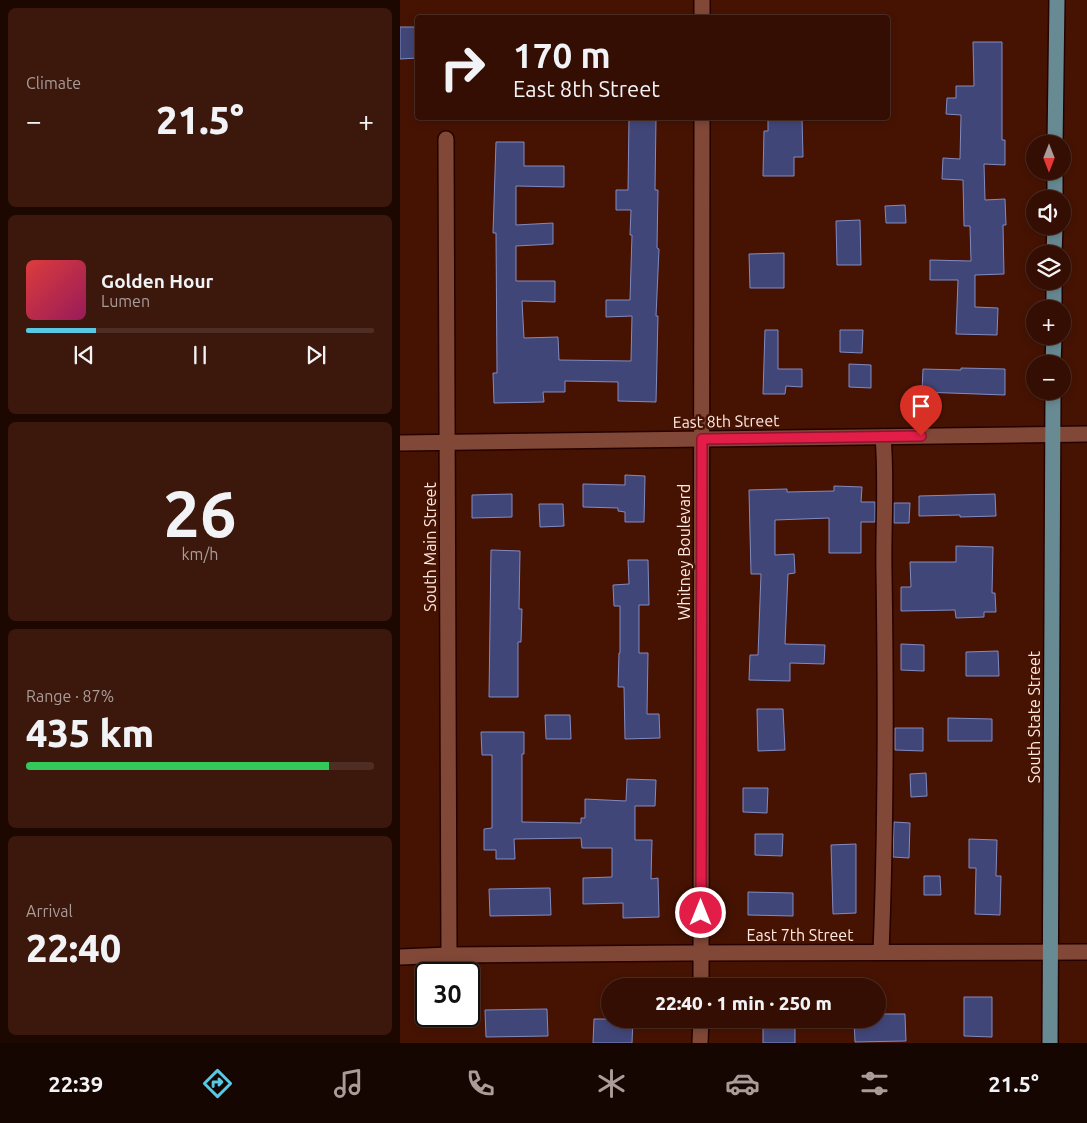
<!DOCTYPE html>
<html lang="en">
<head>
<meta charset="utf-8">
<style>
  :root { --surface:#340e02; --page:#3c170c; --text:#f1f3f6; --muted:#a99c99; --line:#4e2e24; --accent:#59c8e5 }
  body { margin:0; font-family:Ubuntu,sans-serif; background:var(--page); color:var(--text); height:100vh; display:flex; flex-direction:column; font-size:19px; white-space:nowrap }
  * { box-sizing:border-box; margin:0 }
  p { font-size:16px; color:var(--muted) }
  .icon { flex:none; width:28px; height:28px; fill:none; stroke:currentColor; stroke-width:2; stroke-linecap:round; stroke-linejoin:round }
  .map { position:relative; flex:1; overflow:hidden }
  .drawer { display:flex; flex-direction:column; gap:8px; padding:8px; background:#1d0801; width:400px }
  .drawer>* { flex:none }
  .hud { position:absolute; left:15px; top:15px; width:475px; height:105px; border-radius:5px; box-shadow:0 2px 8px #0003,0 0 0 1px var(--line); background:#340e02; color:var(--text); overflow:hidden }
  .needle { width:32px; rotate:180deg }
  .buttons { position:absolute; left:626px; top:135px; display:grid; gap:10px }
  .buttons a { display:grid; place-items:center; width:45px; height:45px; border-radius:50%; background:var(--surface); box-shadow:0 2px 8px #0003,0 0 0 1px var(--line); font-size:25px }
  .speed { position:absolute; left:15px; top:962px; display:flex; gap:10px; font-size:25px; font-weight:700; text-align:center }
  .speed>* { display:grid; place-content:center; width:65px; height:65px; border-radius:50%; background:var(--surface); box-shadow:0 2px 8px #0003,0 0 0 1px var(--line); line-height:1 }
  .speed .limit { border:2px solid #111; border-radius:8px; background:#fff; color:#111 }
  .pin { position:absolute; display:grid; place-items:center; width:42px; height:42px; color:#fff; margin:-51px -21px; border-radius:50% 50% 50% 0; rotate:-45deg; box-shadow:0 0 5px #0007 }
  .pin .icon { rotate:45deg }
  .me { position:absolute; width:55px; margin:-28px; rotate:0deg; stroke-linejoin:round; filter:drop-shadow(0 0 4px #0008) }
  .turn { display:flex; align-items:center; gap:18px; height:105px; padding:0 15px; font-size:22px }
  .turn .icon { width:65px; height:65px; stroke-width:2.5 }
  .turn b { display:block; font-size:35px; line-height:42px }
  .big { font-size:38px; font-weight:800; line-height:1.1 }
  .drawer .tile { flex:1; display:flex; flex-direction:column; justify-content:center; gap:8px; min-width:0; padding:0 18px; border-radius:8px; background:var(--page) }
  .drawer .dial { align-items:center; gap:0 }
  .dial b { font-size:65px; line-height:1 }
  .song { display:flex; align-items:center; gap:15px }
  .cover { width:60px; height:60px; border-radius:8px; background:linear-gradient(135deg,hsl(0 70% 55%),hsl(330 70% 35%)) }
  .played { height:5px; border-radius:2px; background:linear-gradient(90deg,var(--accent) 20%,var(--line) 20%) }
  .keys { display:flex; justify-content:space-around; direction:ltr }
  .heat { display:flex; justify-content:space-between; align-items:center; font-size:28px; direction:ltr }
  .charge { height:8px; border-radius:4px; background:linear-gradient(90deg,#34c759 87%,var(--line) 0) }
  .trip { position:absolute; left:201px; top:978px; width:285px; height:50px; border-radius:25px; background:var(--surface); box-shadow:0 2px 8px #0003,0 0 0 1px var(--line); font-weight:800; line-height:50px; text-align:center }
  .dock { display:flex; height:80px; justify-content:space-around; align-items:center; background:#150601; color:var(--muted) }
  .dock .icon { width:35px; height:35px }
  .dock .on { color:var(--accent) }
  .dock b { font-size:22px; color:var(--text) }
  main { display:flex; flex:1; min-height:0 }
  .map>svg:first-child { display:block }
  .building { fill:#414678; stroke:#828ac1 }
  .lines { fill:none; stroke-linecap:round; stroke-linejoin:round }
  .minor-casing { stroke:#250200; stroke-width:18 }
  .major-casing { stroke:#250200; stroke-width:18 }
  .minor { stroke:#814837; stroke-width:15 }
  .major { stroke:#688b93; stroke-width:15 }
  .route-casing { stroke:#92132f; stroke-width:12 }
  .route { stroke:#e11d48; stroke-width:9 }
  .labels { text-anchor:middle; stroke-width:5; stroke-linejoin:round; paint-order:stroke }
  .street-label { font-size:16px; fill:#ffeae3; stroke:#461303 }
</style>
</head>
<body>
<main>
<section class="drawer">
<div class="tile"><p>Climate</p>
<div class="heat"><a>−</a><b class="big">21.5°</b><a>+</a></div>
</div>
<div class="tile">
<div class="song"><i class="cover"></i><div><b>Golden Hour</b><p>Lumen</p></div></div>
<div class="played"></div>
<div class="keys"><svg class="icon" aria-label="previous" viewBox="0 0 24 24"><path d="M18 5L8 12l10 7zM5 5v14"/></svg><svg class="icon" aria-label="pause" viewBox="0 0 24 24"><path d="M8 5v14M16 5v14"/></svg><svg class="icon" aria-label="next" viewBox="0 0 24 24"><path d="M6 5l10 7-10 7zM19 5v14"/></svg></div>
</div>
<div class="tile dial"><b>26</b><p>km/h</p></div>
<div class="tile"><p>Range · 87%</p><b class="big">435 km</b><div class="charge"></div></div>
<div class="tile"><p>Arrival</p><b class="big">22:40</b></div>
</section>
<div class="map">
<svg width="687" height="1043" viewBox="0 0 687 1043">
  <rect width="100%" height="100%" fill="#461303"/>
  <g class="building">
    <polygon points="0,27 18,27 18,58 0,59"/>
    <polygon points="573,42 602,42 602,140 605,140 605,165 584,164 585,200 605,199 606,225 603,225 604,274 575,275 575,307 598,308 597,335 556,334 558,280 530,280 530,260 571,261 570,226 564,226 563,180 542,179 543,158 560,159 561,115 546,114 547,98 556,98 556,86 574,86"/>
    <polygon points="229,118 256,118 255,190 258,190 257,248 259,249 256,316 258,316 256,402 218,401 218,382 165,381 165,392 143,392 144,402 94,403 93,373 97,373 96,233 93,233 96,142 124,142 124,166 164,166 164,187 116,186 116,225 153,223 153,244 116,246 116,281 155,281 155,302 122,301 124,338 158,337 159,360 231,361 232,316 206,317 206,300 230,300 232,235 230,235 231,210 216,210 216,190 228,190"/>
    <polygon points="368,118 402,118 403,157 394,157 394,176 363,176 364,131 368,131"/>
    <polygon points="505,205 506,223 486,223 485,206"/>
    <polygon points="460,220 461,265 437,265 436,221"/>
    <polygon points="384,253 384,288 350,288 349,254"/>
    <polygon points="365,330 378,330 378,369 402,369 402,387 386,386 385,394 363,394"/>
    <polygon points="440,330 463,330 462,353 440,352"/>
    <polygon points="449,364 471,365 471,388 449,387"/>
    <polygon points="561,368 605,369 605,395 522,392 523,369 561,370"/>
    <polygon points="225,475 245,476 244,522 225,522 225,512 218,511 218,508 183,507 183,484 225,485"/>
    <polygon points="434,486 462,487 461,502 475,502 475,522 461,522 461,553 429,553 429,518 375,520 375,555 394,554 395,573 388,574 385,644 425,645 424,664 390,663 390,681 349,680 350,655 358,655 361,574 351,574 349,490 387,489 387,492 434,491"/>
    <polygon points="112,494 112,517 72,518 72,495"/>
    <polygon points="595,494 596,516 560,517 560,515 519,516 519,496"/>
    <polygon points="494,503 510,503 509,523 494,523"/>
    <polygon points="139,504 163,504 164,526 140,527"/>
    <polygon points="556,546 593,547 592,593 595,593 596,612 584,612 584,617 556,618 555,610 501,611 501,587 511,587 510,562 556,562"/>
    <polygon points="91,550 120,551 119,609 122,609 121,642 118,642 118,697 89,697"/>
    <polygon points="228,560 248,560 249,605 239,605 239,653 248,653 247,714 259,714 260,738 225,739 224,687 218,687 219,653 220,653 220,606 214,606 213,585 229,584"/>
    <polygon points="501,644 524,645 524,671 501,670"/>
    <polygon points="598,651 599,676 566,676 566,652"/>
    <polygon points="357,709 383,709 385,750 358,751"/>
    <polygon points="145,715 170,715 171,739 146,739"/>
    <polygon points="548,718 592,719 592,741 548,741"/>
    <polygon points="495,728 523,728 523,751 495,750"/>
    <polygon points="81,732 124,732 124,754 122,754 122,822 181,823 181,818 185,818 185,799 226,801 227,779 256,780 255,806 235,806 235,840 252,840 251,879 258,878 259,917 223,918 223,903 183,904 183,878 212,877 212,848 182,848 181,838 114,839 115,859 96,859 96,850 84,850 84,829 92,828 92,755 82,755"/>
    <polygon points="526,773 527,796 511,797 510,774"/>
    <polygon points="343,788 368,788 367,813 343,812"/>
    <polygon points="494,822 510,823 509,858 493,857"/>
    <polygon points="355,834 383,834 382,856 355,855"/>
    <polygon points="569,839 597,840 596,876 601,876 600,915 575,914 576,868 569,868"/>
    <polygon points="456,844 456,913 433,914 431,845"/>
    <polygon points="524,876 540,876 541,895 524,895"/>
    <polygon points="150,888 151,915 90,916 89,889"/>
    <polygon points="348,892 393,893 393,916 348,915"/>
    <polygon points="564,997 592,997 592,1037 564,1036"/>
    <polygon points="147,1009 148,1036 86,1037 85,1010"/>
    <polygon points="478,1014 505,1014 506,1041 455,1042 454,1019 478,1019"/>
    <polygon points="194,1019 233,1019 232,1043 193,1043"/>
    <rect x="363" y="1019" width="32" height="24"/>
  </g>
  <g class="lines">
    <defs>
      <g id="minor">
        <polyline points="302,0 302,18"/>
        <polyline points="46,139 49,955"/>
        <polyline points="0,443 687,434"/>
        <path d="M481,952C486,826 486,700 484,573C483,528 487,482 483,437"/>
        <polyline points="0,957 49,955 287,953 687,952"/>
        <polyline points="301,986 302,118"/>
        <polyline points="300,1043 301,1019"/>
      </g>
      <g id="major">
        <polyline points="655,144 657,0"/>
        <polyline points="655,199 655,171"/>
        <polyline points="654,254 655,226"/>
        <polyline points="654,309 654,281"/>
        <polyline points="653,364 654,336"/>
        <polyline points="650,1043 653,391"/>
      </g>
    </defs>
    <use href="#minor" class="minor-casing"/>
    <use href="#major" class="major-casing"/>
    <use href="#minor" class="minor"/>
    <use href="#major" class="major"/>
  </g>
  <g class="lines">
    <defs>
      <polyline id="route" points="301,913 302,439 521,436"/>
    </defs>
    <use href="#route" class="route-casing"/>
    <use href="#route" class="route"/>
  </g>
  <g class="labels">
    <g class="street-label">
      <text transform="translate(326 421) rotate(-1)" y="6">East 8th Street</text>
      <text transform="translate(30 547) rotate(-90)" y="6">South Main Street</text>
      <text transform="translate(284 552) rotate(-90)" y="6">Whitney Boulevard</text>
      <text transform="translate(634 717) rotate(-90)" y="6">South State Street</text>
      <text x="400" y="941">East 7th Street</text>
    </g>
  </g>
</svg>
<div class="buttons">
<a><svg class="needle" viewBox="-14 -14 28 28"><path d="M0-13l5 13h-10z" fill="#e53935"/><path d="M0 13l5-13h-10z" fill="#a99c99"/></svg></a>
<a><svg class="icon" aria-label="sound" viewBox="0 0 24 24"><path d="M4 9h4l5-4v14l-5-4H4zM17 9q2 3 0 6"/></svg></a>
<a><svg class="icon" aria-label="layers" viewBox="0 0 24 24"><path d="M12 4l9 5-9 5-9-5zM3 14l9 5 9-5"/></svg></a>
<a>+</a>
<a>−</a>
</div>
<div class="speed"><div class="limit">30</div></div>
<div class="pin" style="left:521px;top:436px;background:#d93025"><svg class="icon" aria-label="arrive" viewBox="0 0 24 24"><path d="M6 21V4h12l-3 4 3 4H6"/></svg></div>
<svg class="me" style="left:301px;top:913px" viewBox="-20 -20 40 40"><circle r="17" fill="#e11d48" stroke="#fff" stroke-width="3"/><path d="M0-11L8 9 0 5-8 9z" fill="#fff"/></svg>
<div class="trip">22:40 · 1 min · 250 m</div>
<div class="hud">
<div class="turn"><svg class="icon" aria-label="right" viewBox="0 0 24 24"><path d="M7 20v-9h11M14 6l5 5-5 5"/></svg><div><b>170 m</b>East 8th Street</div></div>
</div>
</div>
</main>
<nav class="dock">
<b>22:39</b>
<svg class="icon on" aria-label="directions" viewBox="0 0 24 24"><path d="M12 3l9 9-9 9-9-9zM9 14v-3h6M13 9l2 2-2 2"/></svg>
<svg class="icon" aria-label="music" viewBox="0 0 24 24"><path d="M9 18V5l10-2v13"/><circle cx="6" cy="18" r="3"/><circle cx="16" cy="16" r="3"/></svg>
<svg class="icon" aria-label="phone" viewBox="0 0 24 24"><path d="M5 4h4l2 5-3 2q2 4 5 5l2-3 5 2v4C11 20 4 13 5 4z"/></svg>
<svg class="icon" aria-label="climate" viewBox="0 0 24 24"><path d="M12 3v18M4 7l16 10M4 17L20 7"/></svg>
<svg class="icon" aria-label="car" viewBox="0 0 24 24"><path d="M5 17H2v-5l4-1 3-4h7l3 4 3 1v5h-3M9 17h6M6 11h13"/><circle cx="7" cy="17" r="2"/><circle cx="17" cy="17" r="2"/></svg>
<svg class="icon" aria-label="filters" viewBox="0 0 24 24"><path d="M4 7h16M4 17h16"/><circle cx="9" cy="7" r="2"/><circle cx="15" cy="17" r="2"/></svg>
<b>21.5°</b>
</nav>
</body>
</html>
